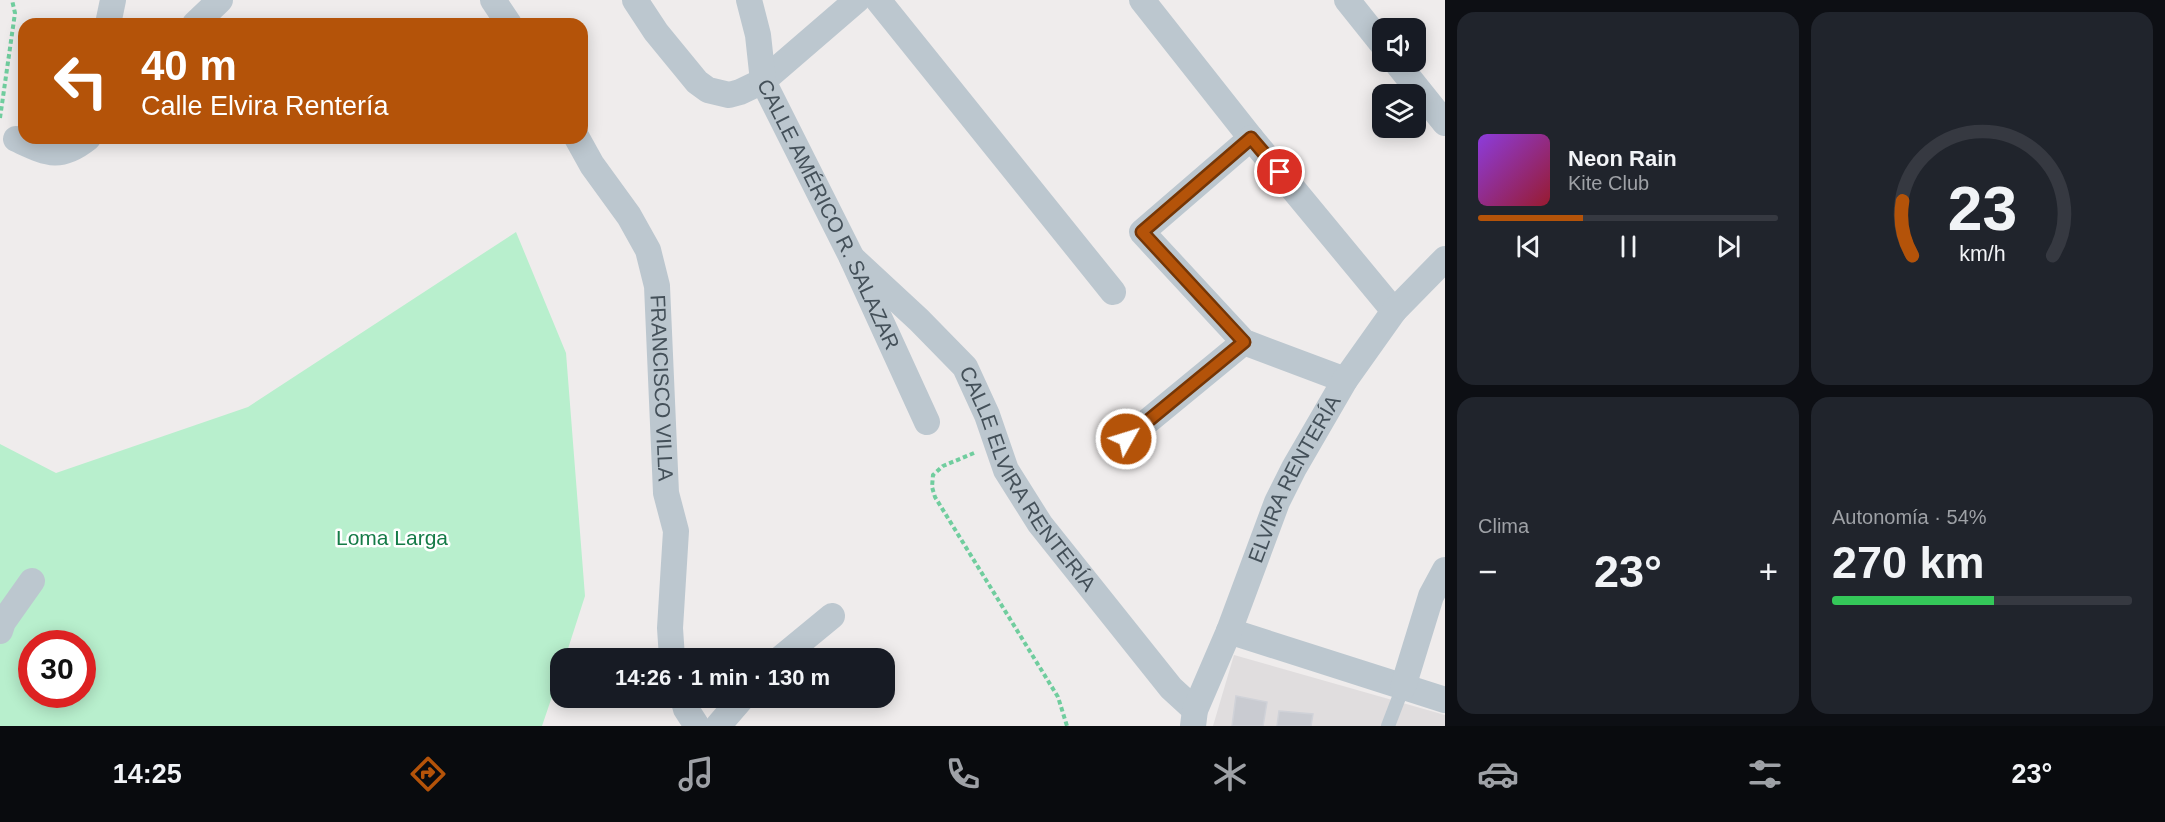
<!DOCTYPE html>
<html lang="es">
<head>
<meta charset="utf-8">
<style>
  :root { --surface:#171b24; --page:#20242c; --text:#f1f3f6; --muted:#9ea1a6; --line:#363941; --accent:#b45309 }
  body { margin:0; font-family:Helvetica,sans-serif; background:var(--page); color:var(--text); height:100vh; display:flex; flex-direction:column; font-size:22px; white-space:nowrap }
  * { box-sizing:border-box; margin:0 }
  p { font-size:20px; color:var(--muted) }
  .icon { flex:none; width:33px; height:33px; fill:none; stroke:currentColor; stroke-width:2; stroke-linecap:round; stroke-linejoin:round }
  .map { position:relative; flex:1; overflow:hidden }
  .drawer { display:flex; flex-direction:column; gap:12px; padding:12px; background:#0d0f14; width:720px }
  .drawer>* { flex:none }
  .top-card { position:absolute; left:18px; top:18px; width:570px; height:126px; border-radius:18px; box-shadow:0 3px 15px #0003; background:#b45309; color:#fff; overflow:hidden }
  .tools { position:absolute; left:1372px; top:18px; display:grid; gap:12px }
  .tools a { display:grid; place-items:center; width:54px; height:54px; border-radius:12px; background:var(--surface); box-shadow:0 3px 15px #0003; font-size:30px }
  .speed { position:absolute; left:18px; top:630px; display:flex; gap:12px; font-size:30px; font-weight:700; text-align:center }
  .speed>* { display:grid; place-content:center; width:78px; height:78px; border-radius:50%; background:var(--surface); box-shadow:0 3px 15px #0003; line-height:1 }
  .speed .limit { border:9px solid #d22; background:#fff; color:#111 }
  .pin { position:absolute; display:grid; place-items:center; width:51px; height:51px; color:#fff; margin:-26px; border:3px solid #fff; border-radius:50%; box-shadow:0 2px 6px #0007 }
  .me { position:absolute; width:66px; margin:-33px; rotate:51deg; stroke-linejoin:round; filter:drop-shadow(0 0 4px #0008) }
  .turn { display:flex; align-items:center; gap:21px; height:126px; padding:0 24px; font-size:27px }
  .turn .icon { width:78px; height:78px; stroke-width:2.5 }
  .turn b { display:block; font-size:42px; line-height:51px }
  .big { font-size:45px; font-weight:700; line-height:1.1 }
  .drawer .tile { flex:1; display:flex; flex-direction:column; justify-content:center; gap:9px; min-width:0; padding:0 21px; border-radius:18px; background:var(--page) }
  .drawer .dial { align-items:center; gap:0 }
  .dial svg { height:156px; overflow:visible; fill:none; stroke:var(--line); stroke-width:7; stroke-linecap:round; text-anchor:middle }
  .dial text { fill:var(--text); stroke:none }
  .song { display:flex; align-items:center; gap:18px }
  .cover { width:72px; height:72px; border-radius:9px; background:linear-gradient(135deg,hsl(270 70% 55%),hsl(350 70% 35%)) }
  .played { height:6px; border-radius:3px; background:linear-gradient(90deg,var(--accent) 35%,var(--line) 35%) }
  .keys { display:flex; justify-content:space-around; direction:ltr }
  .heat { display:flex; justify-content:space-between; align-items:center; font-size:33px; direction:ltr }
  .charge { height:9px; border-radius:4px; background:linear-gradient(90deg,#34c759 54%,var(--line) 0) }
  .drawer .tiles { flex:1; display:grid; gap:12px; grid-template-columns:repeat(2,1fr) }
  .trip { position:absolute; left:550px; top:648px; width:345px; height:60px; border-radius:18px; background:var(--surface); box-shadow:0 3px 15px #0003; font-weight:700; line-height:60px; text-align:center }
  .menu { display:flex; height:96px; justify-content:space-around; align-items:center; background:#090b0e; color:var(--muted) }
  .menu .icon { width:42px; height:42px }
  .menu .selected { color:var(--accent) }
  .menu b { font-size:27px; color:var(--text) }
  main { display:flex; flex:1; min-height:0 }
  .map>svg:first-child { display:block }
  .education { fill:#e0ddde }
  .green { fill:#b8efcd; fill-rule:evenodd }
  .building { fill:#c9cbd1; stroke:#d0d2d8; stroke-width:1.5 }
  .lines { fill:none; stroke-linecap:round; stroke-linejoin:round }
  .path { stroke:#70cd9e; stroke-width:4; stroke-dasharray:4.5 3; stroke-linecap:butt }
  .service { stroke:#bcc7cf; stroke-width:14 }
  .minor { stroke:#bcc7cf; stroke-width:26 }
  .route-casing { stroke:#753606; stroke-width:15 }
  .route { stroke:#b45309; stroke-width:10 }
  .labels { text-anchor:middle; stroke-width:5; stroke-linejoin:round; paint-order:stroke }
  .street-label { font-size:21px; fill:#445059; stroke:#fff }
  .park-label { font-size:21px; fill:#157b47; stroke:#fff }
</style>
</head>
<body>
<main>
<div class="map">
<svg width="1445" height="726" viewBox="0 0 1445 726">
  <rect width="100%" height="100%" fill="#efecec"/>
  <polygon class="education" points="1234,655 1445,715 1445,726 1213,726"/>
  <path class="green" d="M516,232L566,353L585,596L565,658H561V670L542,726H0V444L56,473L248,407ZM32,644H82V694H32Z"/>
  <g class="building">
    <polygon points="1236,696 1267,702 1263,726 1232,726"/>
    <polygon points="1279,711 1313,714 1311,726 1277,726"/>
  </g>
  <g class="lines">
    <g class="path">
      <polyline points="0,118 15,13 12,0"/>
      <polyline points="974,453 943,466 933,475 932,487 935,497 1058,697 1067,726"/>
    </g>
    <polyline class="service" points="1388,726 1403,687"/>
    <g class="minor">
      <polyline points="493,0 509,24"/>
      <polyline points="635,0 656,32 697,82 708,90 729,95 740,92 763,81 857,0"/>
      <path id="s1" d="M749,0L758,35L763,81L852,258L927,422"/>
      <polyline points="878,0 1113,292"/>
      <polyline points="1142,0 1251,138 1394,311"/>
      <polyline points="1347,0 1383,45"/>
      <polyline points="108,24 113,0"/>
      <polyline points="195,24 220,0"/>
      <polyline points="1396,62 1445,123"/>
      <path id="s2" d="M577,138L592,165L629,216L648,250L657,286L666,493L676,531L670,628L672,658"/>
      <polyline points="1251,138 1142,232 1244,342 1345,380"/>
      <path d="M16,139C47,153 59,161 88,138"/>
      <path id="s3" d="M852,258L919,320L965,367L987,415L1006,470L1040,524L1171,688L1195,710"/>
      <polyline points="1126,439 1244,342"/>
      <polyline points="0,631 3,622 32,581"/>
      <polyline points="1229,631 1445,700"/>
      <polyline points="781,658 832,616"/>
      <polyline points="1403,687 1431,596 1445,570"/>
      <polyline points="683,698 686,709 697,726"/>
      <polyline points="718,726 742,698"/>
      <path id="s4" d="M1193,726L1195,710L1229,631L1277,502L1294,468L1345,380L1394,311L1445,259"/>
    </g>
  </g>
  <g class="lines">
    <defs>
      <polyline id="route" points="1126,439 1244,342 1142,232 1251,138 1280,172"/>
    </defs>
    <use href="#route" class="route-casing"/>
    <use href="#route" class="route"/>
  </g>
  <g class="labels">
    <g class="street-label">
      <text dy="7" stroke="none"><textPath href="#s1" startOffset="231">CALLE AMÉRICO R. SALAZAR</textPath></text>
      <text dy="7" stroke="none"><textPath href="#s2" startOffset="272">FRANCISCO VILLA</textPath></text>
      <text dy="7" stroke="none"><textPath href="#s3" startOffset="286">CALLE ELVIRA RENTERÍA</textPath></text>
      <text dy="7" stroke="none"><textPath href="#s4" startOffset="268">ELVIRA RENTERÍA</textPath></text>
    </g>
    <g class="park-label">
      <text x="392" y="545">Loma Larga</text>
    </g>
  </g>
</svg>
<div class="tools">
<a><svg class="icon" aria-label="sound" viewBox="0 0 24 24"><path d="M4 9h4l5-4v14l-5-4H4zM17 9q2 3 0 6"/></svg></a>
<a><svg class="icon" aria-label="layers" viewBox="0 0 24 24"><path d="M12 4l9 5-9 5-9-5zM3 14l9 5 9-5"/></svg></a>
</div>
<div class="speed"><div class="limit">30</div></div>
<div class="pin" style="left:1280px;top:172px;background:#d93025"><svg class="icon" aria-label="arrive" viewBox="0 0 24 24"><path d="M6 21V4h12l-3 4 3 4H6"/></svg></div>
<svg class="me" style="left:1126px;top:439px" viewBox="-20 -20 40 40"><circle r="17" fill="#b45309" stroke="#fff" stroke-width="3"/><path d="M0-11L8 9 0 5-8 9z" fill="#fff"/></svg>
<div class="trip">14:26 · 1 min · 130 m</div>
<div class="top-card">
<div class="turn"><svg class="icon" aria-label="left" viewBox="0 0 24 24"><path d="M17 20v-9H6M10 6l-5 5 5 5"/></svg><div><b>40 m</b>Calle Elvira Rentería</div></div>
</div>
</div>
<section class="drawer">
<div class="tiles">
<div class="tile">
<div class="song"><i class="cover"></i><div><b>Neon Rain</b><p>Kite Club</p></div></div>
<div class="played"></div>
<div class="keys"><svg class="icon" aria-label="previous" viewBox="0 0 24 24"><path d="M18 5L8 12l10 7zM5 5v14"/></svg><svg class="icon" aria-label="pause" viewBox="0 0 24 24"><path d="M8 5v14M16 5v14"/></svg><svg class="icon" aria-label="next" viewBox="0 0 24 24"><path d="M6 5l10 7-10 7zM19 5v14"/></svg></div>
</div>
<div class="tile dial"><svg viewBox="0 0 100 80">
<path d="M14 69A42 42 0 1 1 86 69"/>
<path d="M14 69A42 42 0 0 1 9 41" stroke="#b45309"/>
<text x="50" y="56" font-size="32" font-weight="700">23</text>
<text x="50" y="72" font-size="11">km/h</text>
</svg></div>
<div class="tile"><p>Clima</p>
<div class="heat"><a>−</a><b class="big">23°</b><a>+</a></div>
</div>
<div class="tile"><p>Autonomía · 54%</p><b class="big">270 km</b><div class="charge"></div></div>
</div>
</section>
</main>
<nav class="menu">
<b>14:25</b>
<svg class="icon selected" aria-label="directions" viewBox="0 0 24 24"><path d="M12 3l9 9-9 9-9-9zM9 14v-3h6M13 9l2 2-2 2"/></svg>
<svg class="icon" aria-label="music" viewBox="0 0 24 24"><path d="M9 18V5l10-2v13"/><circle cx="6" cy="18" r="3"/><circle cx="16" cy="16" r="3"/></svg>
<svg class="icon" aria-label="phone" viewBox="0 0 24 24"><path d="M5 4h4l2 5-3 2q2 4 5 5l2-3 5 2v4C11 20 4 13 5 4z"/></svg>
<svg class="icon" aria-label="climate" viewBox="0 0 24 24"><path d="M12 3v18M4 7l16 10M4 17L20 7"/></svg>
<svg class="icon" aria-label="car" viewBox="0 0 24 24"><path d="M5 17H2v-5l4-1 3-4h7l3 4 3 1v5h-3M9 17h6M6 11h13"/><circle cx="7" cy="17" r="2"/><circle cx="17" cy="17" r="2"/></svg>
<svg class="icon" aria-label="filters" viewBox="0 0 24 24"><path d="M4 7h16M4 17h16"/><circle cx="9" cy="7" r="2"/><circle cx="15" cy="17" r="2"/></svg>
<b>23°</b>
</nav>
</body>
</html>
